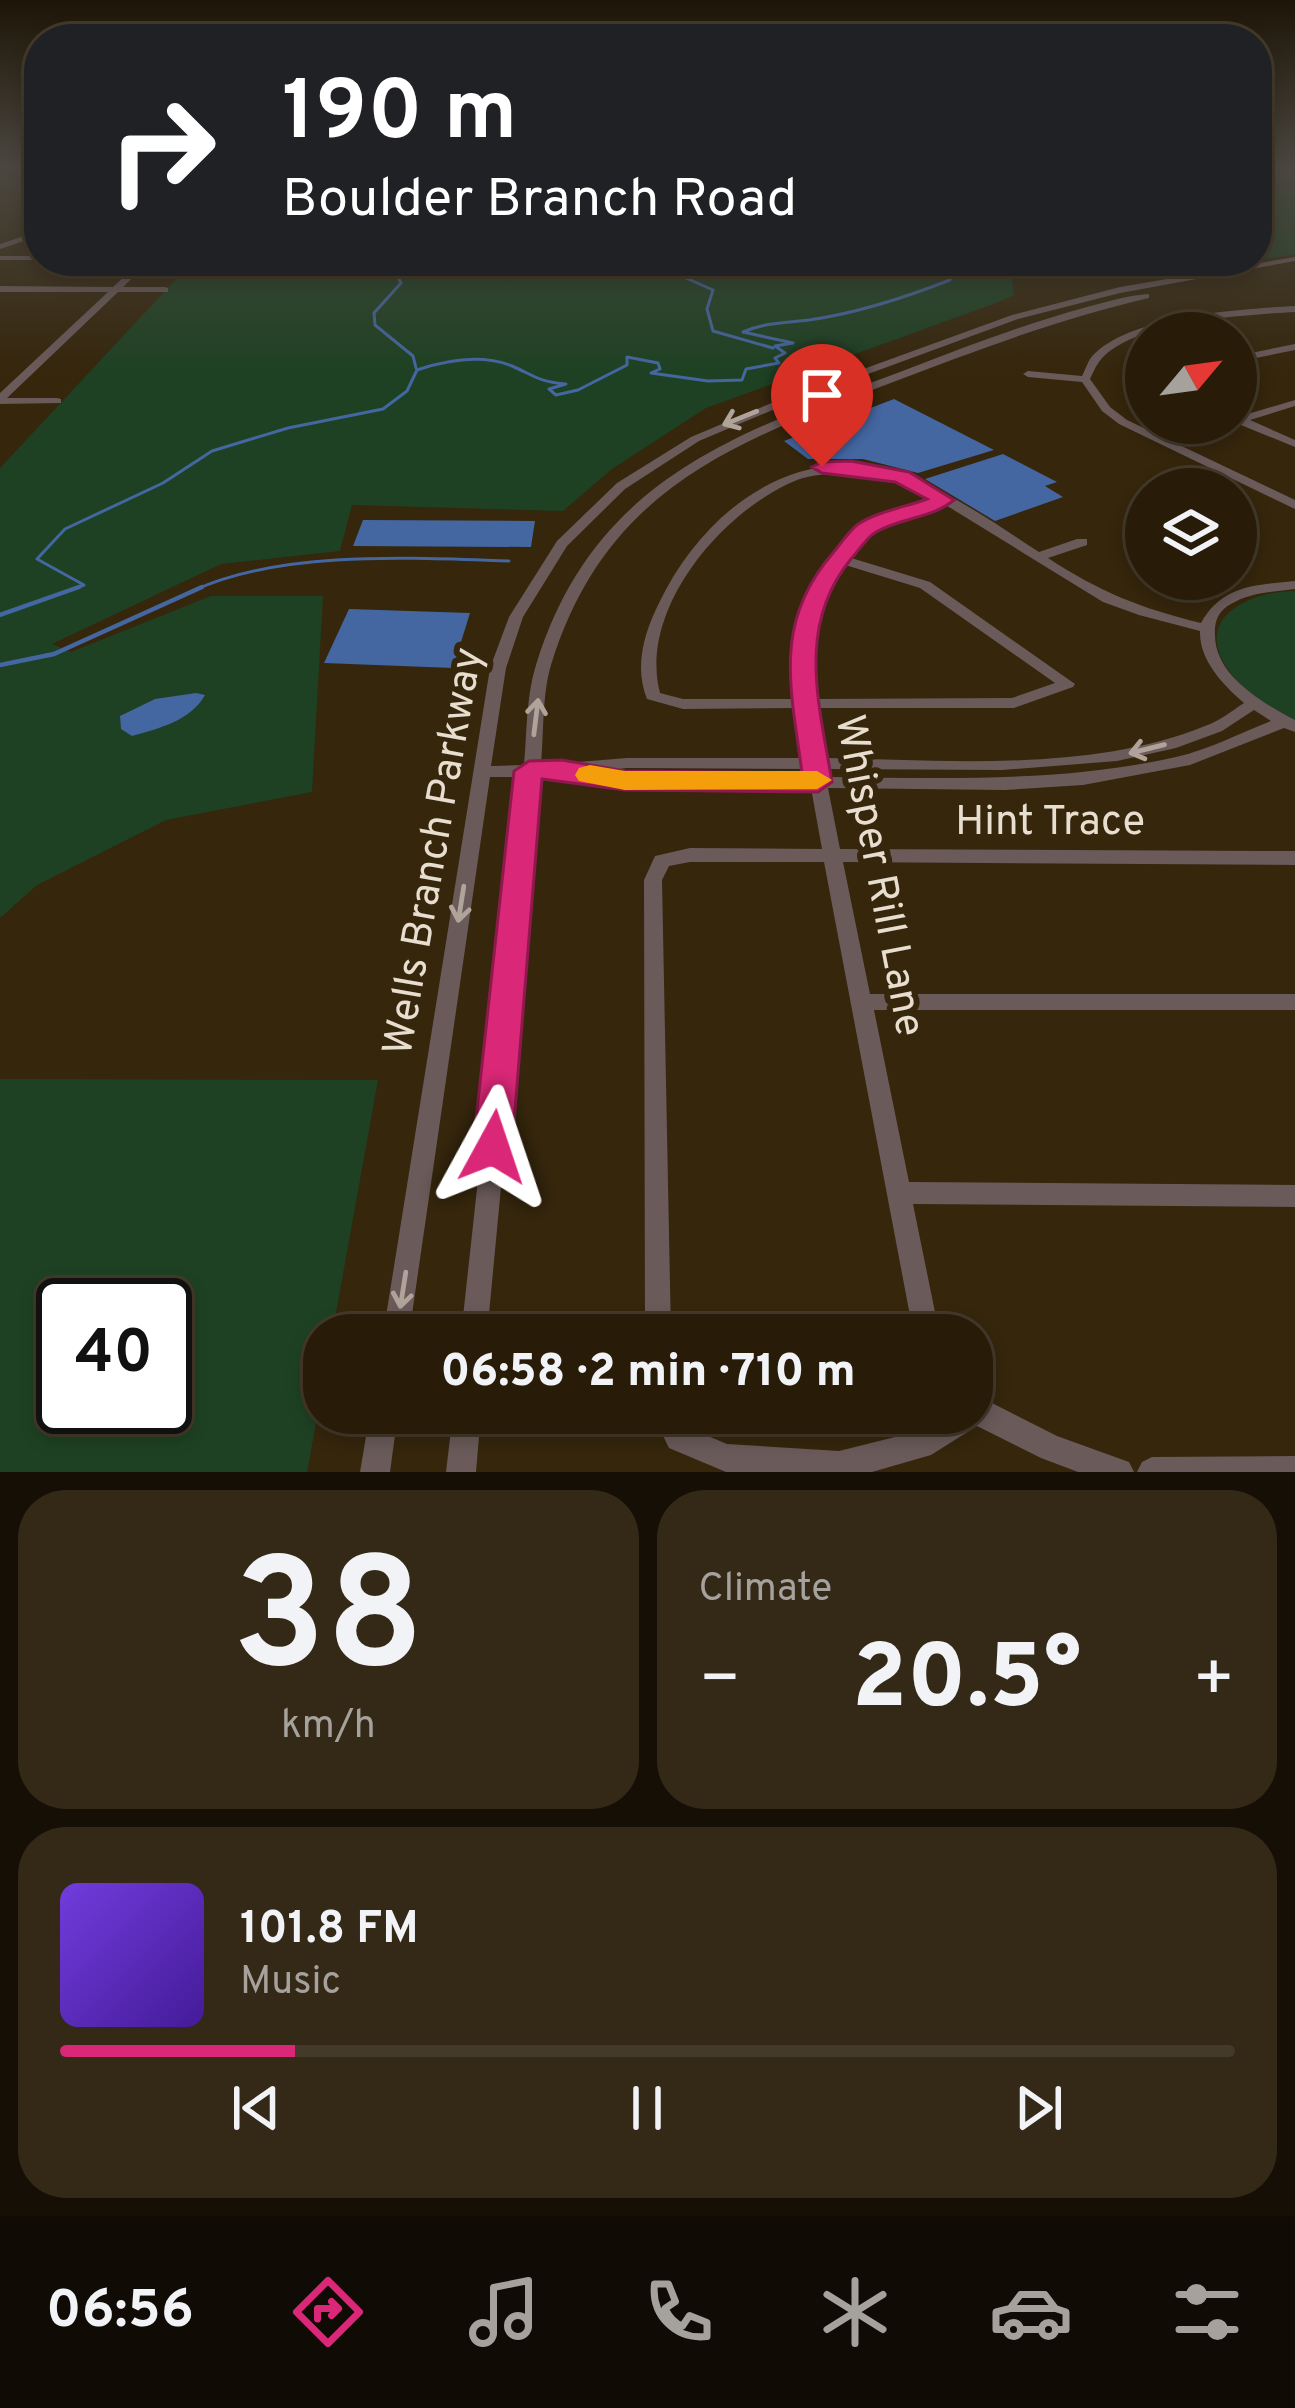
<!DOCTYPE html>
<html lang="en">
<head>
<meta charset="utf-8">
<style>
  :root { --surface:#281c09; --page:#342917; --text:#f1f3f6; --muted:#a5a19c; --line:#443a2a; --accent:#db2777 }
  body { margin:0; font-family:Overpass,sans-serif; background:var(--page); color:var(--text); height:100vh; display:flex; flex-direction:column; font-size:45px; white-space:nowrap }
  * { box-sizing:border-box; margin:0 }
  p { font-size:39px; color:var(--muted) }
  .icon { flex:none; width:66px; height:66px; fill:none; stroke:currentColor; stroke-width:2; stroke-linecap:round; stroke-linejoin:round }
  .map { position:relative; height:1472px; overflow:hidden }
  .side { display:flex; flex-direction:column; gap:18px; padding:18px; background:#160f05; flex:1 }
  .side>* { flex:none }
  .hud { position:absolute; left:24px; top:24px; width:1248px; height:252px; border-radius:48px; box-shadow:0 6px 18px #0003,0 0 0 3px var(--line); background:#202124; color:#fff; overflow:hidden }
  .needle { width:78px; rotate:61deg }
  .buttons { position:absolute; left:1125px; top:312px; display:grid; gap:24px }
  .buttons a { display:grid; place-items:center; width:132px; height:132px; border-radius:50%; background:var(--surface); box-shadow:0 6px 18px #0003,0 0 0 3px var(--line); font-size:60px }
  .speed { position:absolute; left:36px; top:1278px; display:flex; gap:24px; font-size:60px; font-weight:700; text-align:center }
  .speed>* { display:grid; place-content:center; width:156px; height:156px; border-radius:50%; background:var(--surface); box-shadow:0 6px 18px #0003,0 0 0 3px var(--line); line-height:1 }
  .speed .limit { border:6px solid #111; border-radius:18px; background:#fff; color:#111 }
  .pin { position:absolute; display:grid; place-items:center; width:102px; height:102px; color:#fff; margin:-123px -51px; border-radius:50% 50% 50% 0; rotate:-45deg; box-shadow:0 0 12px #0007 }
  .pin .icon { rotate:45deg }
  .me { position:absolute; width:132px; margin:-66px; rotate:5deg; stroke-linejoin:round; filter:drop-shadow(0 0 9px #0008) }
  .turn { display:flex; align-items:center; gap:42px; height:252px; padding:0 60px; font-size:54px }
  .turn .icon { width:156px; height:156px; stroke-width:2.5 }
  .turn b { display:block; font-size:84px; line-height:102px }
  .big { font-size:90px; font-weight:800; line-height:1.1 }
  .side .widget { flex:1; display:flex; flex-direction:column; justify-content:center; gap:18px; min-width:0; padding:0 42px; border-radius:48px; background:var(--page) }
  .side .dial { align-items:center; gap:0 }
  .dial b { font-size:156px; line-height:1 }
  .song { display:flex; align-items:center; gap:36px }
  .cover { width:144px; height:144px; border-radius:18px; background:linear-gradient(135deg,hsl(260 70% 55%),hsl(260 70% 35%)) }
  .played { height:12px; border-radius:6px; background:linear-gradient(90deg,var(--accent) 20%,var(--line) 20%) }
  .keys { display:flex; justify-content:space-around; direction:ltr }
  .heat { display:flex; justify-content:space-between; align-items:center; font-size:66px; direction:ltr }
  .side .tiles { flex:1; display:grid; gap:18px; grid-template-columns:1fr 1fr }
  .widget:last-child { grid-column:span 2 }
  .trip { position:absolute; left:303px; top:1314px; width:690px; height:120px; border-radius:48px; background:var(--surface); box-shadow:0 6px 18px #0003,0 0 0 3px var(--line); font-weight:800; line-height:120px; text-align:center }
  .menu { display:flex; height:192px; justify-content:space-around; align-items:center; background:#100b04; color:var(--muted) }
  .menu .icon { width:84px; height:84px }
  .menu .active { color:var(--accent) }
  .menu b { font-size:54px; color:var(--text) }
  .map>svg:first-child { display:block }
  .green { fill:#1e4123; fill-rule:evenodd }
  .water { fill:#4466a1 }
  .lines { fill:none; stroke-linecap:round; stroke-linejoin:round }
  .stream-far1 { stroke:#4466a1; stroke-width:3 }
  .stream { stroke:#4466a1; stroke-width:4.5 }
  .minor { fill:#6a5a5a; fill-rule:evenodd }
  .oneway { stroke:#afa39a }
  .route { fill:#db2777; stroke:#8e194d; stroke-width:3 }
  .slow { fill:#f59e0b }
  .labels { text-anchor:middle; stroke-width:12; stroke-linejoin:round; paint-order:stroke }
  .street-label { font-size:42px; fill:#e8decf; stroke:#35260c }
</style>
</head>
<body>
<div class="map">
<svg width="1295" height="1472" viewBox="0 0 1295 1472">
  <rect width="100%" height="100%" fill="#35260c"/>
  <g class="green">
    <polygon points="1257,166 1295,166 1295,254 1257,260"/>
    <polygon points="616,261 1252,261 1174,274 1012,278 1014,295 996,303 706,408 612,469 563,511 352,505 340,551 221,564 52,644 71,652 211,596 323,596 312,792 166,820 37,885 0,918 0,468 180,275 614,275"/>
    <path d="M1295,591V721C1271,707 1242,692 1227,668C1193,617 1250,591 1295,591Z"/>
    <path d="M0,1079L378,1080L332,1335H324V1380L307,1472H0ZM63,1305H165V1407H63Z"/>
  </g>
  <g class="water">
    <polygon points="894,399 994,450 918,473 863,459 808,459 784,441"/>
    <polygon points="1003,454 1057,482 1045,486 1063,497 995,521 925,479"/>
    <polygon points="363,520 535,521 531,547 353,546"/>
    <polygon points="349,609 470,613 453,668 324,663"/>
    <path d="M196,693L205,695C190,721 160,728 132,736L121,729L120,716L155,699Z"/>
  </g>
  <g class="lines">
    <g class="stream-far1">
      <polyline points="1257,205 1271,213 1257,218"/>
      <polyline points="325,261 320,275 397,275 401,283 374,313 375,325 413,356 416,368"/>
      <polyline points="701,261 686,268 686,278 713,290 707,309 713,331 773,348"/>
      <path d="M71,590L84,585L37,559L65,529L163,483L212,451L288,428L383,409L407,391L417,370C447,360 482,354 512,366C535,376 539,382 566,384L549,389L556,395L578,390L627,365V357L658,363L660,369L651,373L708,381L742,380L746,369L779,363L775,358L785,353L775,346L793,343L743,332C767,322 784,323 809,320C858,313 904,298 950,280L952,275L934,261"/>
      <path d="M195,590C283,550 413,558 509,561"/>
    </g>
    <g class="stream">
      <polyline points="0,615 79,587"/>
      <polyline points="0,665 54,654 202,587"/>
    </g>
    <g class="minor">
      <polygon points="39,178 39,188 32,187 32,185"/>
      <polygon points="39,231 39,236 0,249 0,244"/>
      <rect x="0" y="256" width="39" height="4"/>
      <path d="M1295,257V261L1120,293L1018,319L789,403L699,441L625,489L567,546L523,617L506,668L491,766L524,765C527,733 526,696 536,665C595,473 745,431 913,367C970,345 1028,323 1087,307C1107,302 1128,295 1149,294V298C1059,319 974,351 888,384C731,443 605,490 551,665C542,695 544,733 541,765L627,758H806L799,708L683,709L647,699C634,667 644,633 659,603C693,532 758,469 840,465C910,461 983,516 1039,552L1077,539H1087V545L1048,558C1100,592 1140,608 1201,623C1222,585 1256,585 1295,581V589C1273,592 1250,592 1231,604C1219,610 1214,621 1215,635C1215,676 1263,703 1295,720V732L1284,728L1190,765L1083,785L1005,790L828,788L840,849L1295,851V865L843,862L870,994H1295V1010H874L909,1182L1295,1185V1207L913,1204L936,1317L945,1335H917L911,1321L824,862H690L669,866L662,880L671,1335H645L644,880L655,856L690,848L822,849L811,788L625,787L562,776H540L487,1335H461L522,777H490L409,1335H383L490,668L509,617L557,541L617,483L691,437L781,399L1012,315L1120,287ZM843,472L886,478L935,499L861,525L815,580L796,630L794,678L797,699H683L660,693C638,609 723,510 797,480C810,475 828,474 843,472ZM944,504L1103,602L1139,615L1200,631C1199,660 1223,685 1244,703C1232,711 1219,721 1205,726C1089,773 945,760 823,758L815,708H1014L1073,687L1075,684L930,582L848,557L871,531ZM842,564L920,588L1055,683L1012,698L813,699C805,650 810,603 842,564ZM1254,710L1271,721C1240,733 1208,750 1176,757C1061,783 943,778 826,777L825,769L1002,770L1117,761L1176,748L1222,731ZM627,768L807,769L809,777L625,775L602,771Z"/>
      <polygon points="141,261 150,261 123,287 165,287 168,288 168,292 118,292 7,398 57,398 61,399 61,403 0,404 0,393 108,292 0,292 0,286 113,287"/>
      <path d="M1295,306V312C1245,315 1130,320 1099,362C1095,367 1093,373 1090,379L1110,407L1127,420L1295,500V509L1119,424L1102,411L1082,382L1028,377L1023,374L1028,371L1082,376C1085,370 1087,364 1090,359C1124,315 1243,309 1295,306Z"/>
      <polygon points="1295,344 1295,350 1236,362 1236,356"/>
      <polygon points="1295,400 1295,406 1250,420 1295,440 1295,447 1236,423 1236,415 1241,416"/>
      <polygon points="972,1389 982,1393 986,1400 1057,1436 1129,1462 1134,1472 1078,1472 1041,1458 977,1426 931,1455 872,1472 726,1472 669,1448 652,1413 681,1413 689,1428 727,1444 839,1451 915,1432 945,1413 972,1413"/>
      <polygon points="370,1413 398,1413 390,1472 360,1472"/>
      <polygon points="453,1413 481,1413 476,1472 446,1472"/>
      <polygon points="1295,1456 1295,1472 1137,1472 1142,1462 1152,1457"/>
    </g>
  </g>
  <defs><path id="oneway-shaft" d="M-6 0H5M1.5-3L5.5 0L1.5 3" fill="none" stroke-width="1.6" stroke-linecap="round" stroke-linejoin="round" transform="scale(3)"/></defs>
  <g class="oneway">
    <use href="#oneway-shaft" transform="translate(740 418) rotate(158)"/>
    <use href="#oneway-shaft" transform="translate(536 717) rotate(-83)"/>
    <use href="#oneway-shaft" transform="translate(1147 749) rotate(166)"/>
    <use href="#oneway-shaft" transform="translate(461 904) rotate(99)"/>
    <use href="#oneway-shaft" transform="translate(403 1290) rotate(99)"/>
  </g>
  <linearGradient id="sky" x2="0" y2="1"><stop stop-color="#1d1507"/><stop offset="0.45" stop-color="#4b4740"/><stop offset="1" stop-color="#4b4740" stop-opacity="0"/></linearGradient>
  <rect width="1295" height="372" fill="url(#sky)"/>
  <path class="route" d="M851,461L909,472L954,500C933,518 900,518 876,532C867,537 859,550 851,559C796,626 819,703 832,782L818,792L625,790L542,779L512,1147L506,1159L493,1164L479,1159L473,1147L514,771L529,761L562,760L625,771L802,773C791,688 772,623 833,553C840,545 848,532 857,525C875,512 906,507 927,499L895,482L822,473L812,467L822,462Z"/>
  <polygon class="slow" points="590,765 625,771 817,771 832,780 817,789 625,790 579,781 575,775 579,768"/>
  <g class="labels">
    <g class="street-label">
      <text x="1050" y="834">Hint Trace</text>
      <text transform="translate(431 851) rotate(-80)" y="15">Wells Branch Parkway</text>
      <text transform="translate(882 875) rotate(79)" y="15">Whisper Rill Lane</text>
    </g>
  </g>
</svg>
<div class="buttons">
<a><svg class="needle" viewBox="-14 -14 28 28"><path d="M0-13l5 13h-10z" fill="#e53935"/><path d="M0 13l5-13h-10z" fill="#a5a19c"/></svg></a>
<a><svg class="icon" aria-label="layers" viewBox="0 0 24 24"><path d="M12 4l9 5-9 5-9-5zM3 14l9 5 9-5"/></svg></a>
</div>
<div class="speed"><div class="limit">40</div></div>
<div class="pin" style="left:822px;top:467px;background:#d93025"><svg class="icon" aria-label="arrive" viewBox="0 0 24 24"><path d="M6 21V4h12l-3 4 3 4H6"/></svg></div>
<svg class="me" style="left:493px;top:1147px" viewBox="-20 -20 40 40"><path d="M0-17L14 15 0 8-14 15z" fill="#db2777" stroke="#fff" stroke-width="4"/></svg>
<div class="trip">06:58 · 2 min · 710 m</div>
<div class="hud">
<div class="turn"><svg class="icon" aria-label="right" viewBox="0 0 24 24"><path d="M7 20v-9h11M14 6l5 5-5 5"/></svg><div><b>190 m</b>Boulder Branch Road</div></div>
</div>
</div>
<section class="side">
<div class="tiles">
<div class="widget dial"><b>38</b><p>km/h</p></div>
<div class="widget"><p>Climate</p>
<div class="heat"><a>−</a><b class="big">20.5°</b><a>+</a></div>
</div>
<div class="widget">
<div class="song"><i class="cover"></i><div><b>101.8 FM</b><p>Music</p></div></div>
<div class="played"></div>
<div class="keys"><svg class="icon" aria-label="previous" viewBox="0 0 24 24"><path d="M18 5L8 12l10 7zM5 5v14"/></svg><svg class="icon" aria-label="pause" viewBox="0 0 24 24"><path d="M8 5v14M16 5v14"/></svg><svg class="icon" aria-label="next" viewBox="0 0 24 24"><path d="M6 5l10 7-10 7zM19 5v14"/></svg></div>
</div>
</div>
</section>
<nav class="menu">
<b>06:56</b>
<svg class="icon active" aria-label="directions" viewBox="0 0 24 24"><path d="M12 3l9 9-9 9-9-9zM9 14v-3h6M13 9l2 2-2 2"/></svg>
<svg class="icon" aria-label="music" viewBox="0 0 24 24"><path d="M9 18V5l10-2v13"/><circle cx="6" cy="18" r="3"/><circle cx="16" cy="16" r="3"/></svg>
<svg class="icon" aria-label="phone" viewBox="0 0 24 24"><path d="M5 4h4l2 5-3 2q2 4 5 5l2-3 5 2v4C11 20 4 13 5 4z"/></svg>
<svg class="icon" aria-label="climate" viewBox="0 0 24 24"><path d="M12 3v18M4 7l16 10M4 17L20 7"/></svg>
<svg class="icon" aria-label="car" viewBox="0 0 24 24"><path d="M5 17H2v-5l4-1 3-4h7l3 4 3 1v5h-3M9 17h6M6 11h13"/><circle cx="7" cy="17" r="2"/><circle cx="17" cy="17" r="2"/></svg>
<svg class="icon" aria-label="filters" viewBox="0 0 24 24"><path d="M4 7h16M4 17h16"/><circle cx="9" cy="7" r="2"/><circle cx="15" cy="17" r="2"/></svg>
</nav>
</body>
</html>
